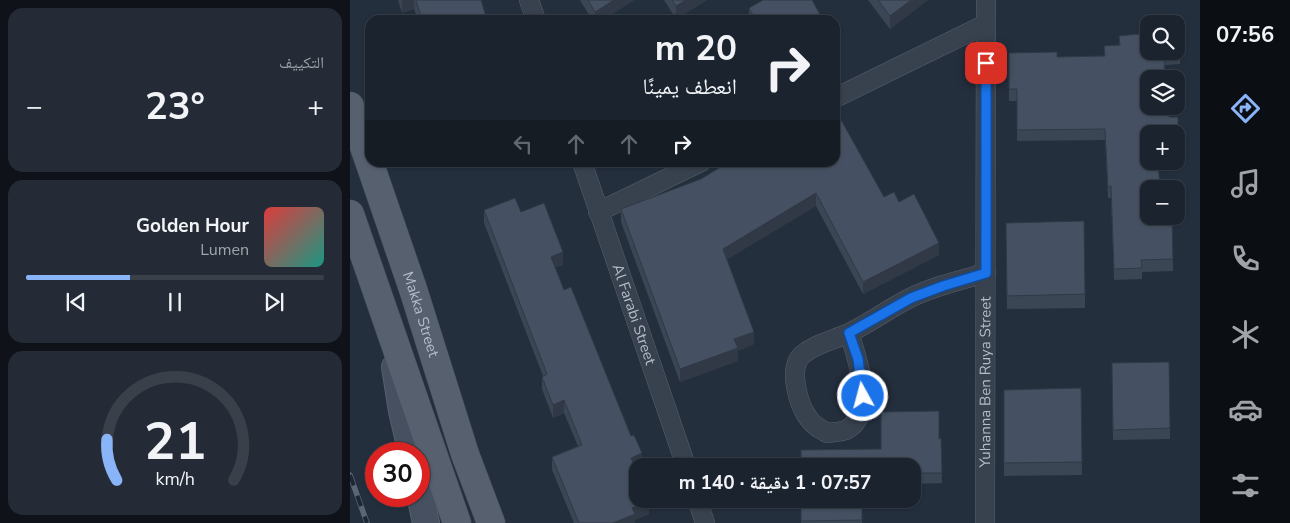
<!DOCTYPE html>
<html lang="ar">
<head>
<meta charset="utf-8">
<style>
  :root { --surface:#1b232e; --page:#242b36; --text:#f1f3f6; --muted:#a0a4aa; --line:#39404a; --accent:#8ab4f8 }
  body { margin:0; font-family:"Nunito Sans","Noto Naskh Arabic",sans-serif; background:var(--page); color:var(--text); direction:rtl; height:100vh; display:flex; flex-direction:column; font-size:19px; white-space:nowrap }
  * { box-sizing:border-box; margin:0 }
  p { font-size:16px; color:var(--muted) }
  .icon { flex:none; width:28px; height:28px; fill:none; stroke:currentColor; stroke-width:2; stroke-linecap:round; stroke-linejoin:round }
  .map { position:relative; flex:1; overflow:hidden; direction:ltr }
  .details { display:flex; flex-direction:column; gap:8px; padding:8px; background:#0f1319; width:350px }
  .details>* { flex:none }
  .hud { position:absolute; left:15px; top:15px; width:475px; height:152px; border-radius:15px; box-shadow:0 1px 4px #0004,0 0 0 1px var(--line); direction:rtl; background:#1b232e; color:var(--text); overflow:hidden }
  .tools { position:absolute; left:790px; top:15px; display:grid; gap:10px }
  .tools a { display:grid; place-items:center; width:45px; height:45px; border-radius:10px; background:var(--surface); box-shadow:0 1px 4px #0004,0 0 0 1px var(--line); font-size:25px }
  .speed { position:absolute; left:15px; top:442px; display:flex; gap:10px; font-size:25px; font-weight:700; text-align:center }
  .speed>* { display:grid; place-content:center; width:65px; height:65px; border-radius:50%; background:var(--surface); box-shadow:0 1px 4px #0004,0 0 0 1px var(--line); line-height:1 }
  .speed .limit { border:8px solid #d22; background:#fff; color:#111 }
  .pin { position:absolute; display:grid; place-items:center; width:42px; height:42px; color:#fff; margin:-21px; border-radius:10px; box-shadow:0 2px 8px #0006 }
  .me { position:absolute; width:55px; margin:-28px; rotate:353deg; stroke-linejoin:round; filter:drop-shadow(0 0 4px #0008) }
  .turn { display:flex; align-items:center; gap:18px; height:105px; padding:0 20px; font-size:22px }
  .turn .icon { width:65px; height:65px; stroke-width:2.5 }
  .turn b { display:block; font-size:35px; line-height:42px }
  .lanes { display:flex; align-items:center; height:48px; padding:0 20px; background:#0003; justify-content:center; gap:25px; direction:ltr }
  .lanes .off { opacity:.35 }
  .big { font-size:38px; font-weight:700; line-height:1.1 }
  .details .tile { flex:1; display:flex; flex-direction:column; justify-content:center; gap:8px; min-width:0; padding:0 18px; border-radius:15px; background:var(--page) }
  .details .dial { align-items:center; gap:0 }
  .dial svg { height:130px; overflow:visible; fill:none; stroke:var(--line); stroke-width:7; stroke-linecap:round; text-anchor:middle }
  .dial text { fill:var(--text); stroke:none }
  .song { display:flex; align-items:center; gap:15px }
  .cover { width:60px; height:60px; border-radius:8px; background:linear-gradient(135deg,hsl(0 70% 55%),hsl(170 70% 35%)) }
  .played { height:5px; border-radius:2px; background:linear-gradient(90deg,var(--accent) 35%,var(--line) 35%) }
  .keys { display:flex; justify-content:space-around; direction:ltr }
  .heat { display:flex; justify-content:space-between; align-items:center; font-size:28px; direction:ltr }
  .trip { position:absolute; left:279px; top:458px; width:292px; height:50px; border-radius:15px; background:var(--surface); box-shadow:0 1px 4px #0004,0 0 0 1px var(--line); font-weight:700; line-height:50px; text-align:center; direction:rtl }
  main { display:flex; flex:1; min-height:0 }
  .dock { display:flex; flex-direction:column; width:90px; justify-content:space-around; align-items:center; background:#0b0e12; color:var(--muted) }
  .dock .icon { width:35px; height:35px }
  .dock .active { color:var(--accent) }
  .dock b { font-size:22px; color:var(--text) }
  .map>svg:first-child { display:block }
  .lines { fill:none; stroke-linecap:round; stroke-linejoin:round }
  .street-casing { stroke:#565f6c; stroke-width:20 }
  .secondary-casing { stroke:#565f6c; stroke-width:28 }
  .primary-casing { stroke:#414a57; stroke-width:29 }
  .street { stroke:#38414e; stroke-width:19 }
  .secondary { stroke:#465061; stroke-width:26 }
  .primary { stroke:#56606e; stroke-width:28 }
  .rail-casing { stroke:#5a6575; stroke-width:5.5 }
  .rail { stroke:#1d2633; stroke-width:4; stroke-dasharray:11; stroke-linecap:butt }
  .wall { fill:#3b4654 }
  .shaded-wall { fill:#303945 }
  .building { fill:#455162; stroke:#303945 }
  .route-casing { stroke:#114b97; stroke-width:12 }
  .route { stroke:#1a73e8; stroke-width:9 }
  .labels { text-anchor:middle; stroke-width:5; stroke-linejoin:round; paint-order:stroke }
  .street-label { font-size:15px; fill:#b4bcc9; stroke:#1d2633 }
</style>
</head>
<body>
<main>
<nav class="dock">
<b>07:56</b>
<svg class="icon active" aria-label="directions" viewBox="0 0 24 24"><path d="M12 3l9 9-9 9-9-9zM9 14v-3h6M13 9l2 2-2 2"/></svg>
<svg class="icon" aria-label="music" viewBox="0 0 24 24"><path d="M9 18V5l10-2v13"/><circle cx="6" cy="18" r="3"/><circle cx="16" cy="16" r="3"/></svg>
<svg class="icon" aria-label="phone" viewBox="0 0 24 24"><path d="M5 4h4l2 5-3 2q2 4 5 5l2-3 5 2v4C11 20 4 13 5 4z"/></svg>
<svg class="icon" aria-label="climate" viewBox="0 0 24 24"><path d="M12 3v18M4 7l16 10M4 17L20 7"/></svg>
<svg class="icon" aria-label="car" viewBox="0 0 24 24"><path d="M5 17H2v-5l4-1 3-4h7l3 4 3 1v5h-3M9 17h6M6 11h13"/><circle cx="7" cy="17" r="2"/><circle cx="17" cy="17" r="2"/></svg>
<svg class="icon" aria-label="filters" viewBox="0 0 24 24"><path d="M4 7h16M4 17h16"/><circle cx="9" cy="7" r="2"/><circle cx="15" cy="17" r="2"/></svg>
</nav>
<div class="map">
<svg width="850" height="523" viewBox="0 0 850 523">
  <rect width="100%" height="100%" fill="#242f3e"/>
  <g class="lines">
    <defs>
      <g id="street">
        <polyline points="179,0 186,20"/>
        <polyline points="485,98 636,24"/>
        <path id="s1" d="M232,162L336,466"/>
        <polyline points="248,212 351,162"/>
        <path d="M499,333C507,357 527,414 496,430C491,432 483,432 477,433C470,429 463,425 459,419C448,405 438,368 452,355C466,343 485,340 501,332C521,322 540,308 560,298C584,286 611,280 636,273"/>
        <polyline points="347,499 355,523"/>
        <path id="s2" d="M635,523L636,0"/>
      </g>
      <g id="secondary">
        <polyline points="45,367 52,411 62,454"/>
        <polyline points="69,490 76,523"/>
      </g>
      <g id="primary">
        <path id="s3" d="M0,106L63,289L115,454L141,523"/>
        <polyline points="0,214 107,523"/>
      </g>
    </defs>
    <use href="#street" class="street-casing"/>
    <use href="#secondary" class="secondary-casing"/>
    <use href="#primary" class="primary-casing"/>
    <use href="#street" class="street"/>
    <use href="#secondary" class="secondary"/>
    <use href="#primary" class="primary"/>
    <defs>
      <polyline id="rail" points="0,475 17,523"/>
    </defs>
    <use href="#rail" class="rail-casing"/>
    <use href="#rail" class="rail"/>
  </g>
  <g class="wall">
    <polygon points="48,0 131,0 137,20 68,20 64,9 52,13"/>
    <polygon points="230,0 284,0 253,20 242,20"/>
    <polygon points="314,0 357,0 326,19"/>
    <polygon points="518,0 578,0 540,29"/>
    <polygon points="399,8 473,20 400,20 399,18"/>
    <polygon points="769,36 830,52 830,64 815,65 815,76 819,117 828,134 828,145 826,145 826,134 799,134 799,189 823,259 823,271 792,272 792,279 764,280 761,198 758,198 755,140 667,141 667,101 659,101 659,53 707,57 754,56 754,46 769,45"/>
    <polygon points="351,179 534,197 549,202 589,255 513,294 466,206 377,259 404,344 388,351 388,361 330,382 271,222 271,209"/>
    <polygon points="134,210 213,265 205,267 214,290 292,466 285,469 299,514 285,520 285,523 224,523 202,470 202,457 228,446 214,413 203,418 192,389 192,377 193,376 134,223"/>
    <polygon points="656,223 735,294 735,308 657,309"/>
    <polygon points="762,363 820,428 820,439 763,440"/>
    <polygon points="731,388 732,475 654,476 654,390"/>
    <polygon points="591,438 592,483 562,484 562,466 531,449"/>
    <rect x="451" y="499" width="61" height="24"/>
  </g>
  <g class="shaded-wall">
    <polygon points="52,0 64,0 64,9 52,13"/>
    <polygon points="264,0 284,0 253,20 245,20 245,12"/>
    <polygon points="336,0 357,0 326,19 326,6"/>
    <polygon points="561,0 578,0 540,29 540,16"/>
    <polygon points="466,193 466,206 373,262 373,249"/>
    <polygon points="589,243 589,255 513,294 513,282"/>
    <polygon points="213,252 213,265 201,269 201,257"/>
    <polygon points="404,332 404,344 388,351 388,361 330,382 330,369 384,339"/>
    <polygon points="214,400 214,413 203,418 203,405"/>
    <polygon points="292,453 292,466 288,466 288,468 281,471 281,458"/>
    <polygon points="299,501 299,514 285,520 285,523 263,523 282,508"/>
  </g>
  <g class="building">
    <polygon points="66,0 131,0 137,20 72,20"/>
    <polygon points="238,0 264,0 245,12"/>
    <polygon points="322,0 336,0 326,6"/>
    <polygon points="413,0 462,0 473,20 406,20 399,8"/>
    <polygon points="528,0 561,0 540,16"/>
    <polygon points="826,31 828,31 830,52 814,54 815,65 814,65 815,79 799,79 799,106 818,106 819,117 828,117 828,134 799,134 799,161 808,161 810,189 799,189 799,216 822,216 823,259 791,260 792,268 764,269 761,186 758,187 755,129 667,130 667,89 659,89 659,53 707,52 707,57 755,56 754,46 770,45 769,36 799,33 799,51 826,51"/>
    <polygon points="485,109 534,197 544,192 549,202 564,194 589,243 513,282 466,193 373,249 404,332 384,339 388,348 330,369 271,209 351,179 379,162 485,162"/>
    <polygon points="165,198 171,212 194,203 213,252 201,257 214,290 221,287 281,436 284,435 292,453 281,458 288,474 288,499 298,499 299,501 282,508 285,514 263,523 229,523 202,457 232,445 214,400 203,405 192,377 197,374 134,210"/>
    <polygon points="734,221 735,294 657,296 656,223"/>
    <polygon points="819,362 820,428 763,430 762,363"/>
    <polygon points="731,388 732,462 654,463 654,390"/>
    <polygon points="589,411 589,439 591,438 592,473 562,473 562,466 451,466 451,450 531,449 531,412"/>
    <polygon points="451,499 512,499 512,520 451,521"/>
  </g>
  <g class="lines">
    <defs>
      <polyline id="route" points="513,396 508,359 499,333 561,298 593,286 636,273 636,63"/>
    </defs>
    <use href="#route" class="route-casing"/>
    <use href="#route" class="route"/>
  </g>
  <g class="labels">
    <g class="street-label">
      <text dy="5" stroke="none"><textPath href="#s3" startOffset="220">Makka Street</textPath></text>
      <text dy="5" stroke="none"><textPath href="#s1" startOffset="161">Al Farabi Street</textPath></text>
      <text dy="5" stroke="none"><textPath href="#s2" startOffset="141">Yuhanna Ben Ruya Street</textPath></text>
    </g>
  </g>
</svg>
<div class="tools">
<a><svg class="icon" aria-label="search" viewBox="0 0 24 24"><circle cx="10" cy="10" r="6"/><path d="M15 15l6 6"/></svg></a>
<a><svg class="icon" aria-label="layers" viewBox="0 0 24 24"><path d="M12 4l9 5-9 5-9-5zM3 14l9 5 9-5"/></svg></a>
<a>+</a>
<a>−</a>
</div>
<div class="speed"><div class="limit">30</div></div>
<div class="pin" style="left:636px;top:63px;background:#d93025"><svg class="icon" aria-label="arrive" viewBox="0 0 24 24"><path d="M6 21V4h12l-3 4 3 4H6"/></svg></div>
<svg class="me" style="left:513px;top:396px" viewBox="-20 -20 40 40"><circle r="17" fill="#1a73e8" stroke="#fff" stroke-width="3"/><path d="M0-11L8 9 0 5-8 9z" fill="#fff"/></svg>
<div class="trip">07:57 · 1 دقيقة · 140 m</div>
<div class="hud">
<div class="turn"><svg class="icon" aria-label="right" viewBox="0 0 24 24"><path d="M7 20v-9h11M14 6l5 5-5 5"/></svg><div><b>20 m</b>انعطف يمينًا</div></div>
<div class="lanes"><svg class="icon off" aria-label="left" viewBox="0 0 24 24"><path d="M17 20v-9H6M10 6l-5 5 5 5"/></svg><svg class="icon off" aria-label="ahead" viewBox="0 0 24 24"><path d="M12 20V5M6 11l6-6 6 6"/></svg><svg class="icon off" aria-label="ahead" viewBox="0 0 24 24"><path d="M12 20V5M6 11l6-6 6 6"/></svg><svg class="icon" aria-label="right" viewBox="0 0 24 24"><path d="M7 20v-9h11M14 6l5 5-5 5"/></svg></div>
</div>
</div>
<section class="details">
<div class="tile"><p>التكييف</p>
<div class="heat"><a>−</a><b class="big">23°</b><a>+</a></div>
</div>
<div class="tile">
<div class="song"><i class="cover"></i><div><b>Golden Hour</b><p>Lumen</p></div></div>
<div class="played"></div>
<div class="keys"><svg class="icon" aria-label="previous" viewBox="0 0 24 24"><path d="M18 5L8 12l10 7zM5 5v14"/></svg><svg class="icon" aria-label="pause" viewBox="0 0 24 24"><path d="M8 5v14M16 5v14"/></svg><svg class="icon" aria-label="next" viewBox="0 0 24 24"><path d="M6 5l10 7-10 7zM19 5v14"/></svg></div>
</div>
<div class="tile dial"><svg viewBox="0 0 100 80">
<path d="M14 69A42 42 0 1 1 86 69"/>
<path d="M14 69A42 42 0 0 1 8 44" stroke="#8ab4f8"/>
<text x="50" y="56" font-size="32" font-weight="700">21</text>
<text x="50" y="72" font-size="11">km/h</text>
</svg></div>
</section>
</main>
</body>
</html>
